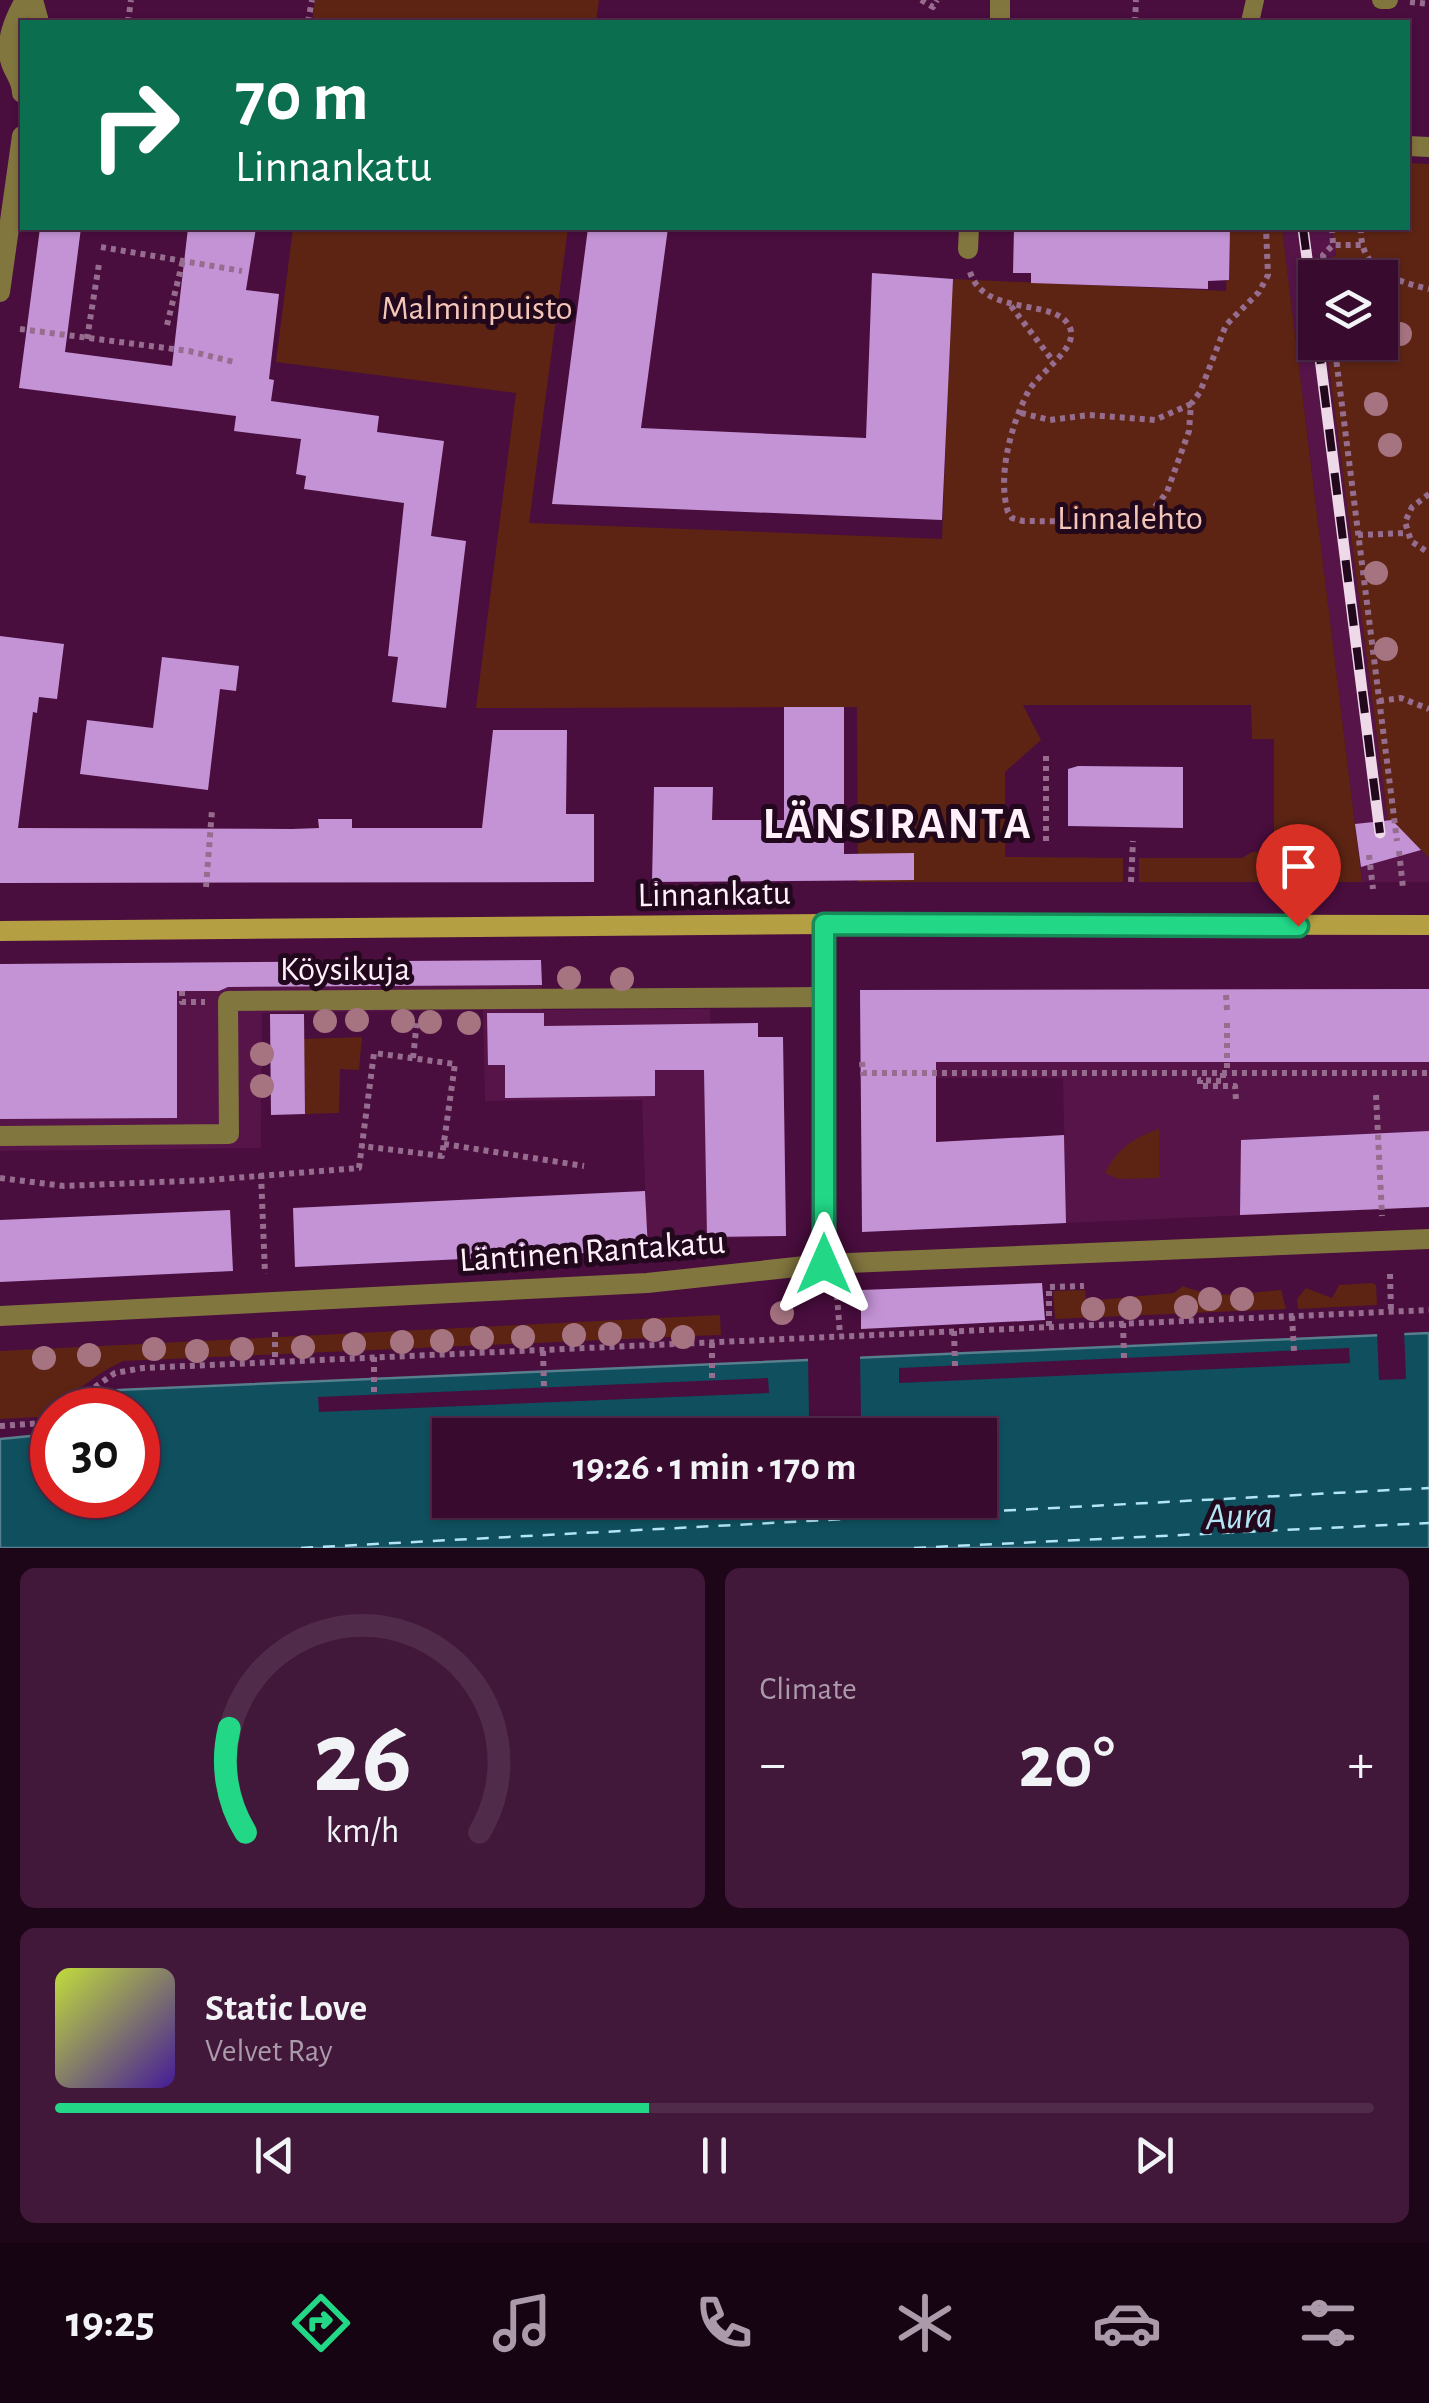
<!DOCTYPE html>
<html lang="en">
<head>
<meta charset="utf-8">
<style>
  :root { --surface:#370a2e; --page:#42183a; --text:#f1f3f6; --muted:#aa9aaa; --line:#512b4a; --accent:#22d887 }
  body { margin:0; font-family:"Alegreya Sans",sans-serif; background:var(--page); color:var(--text); height:100vh; display:flex; flex-direction:column; font-size:38px; white-space:nowrap }
  * { box-sizing:border-box; margin:0 }
  p { font-size:32px; color:var(--muted) }
  .icon { flex:none; width:55px; height:55px; fill:none; stroke:currentColor; stroke-width:2; stroke-linecap:round; stroke-linejoin:round }
  .map { position:relative; height:1548px; overflow:hidden }
  .drawer { display:flex; flex-direction:column; gap:20px; padding:20px; background:#1e0619; flex:1 }
  .drawer>* { flex:none }
  .top-card { position:absolute; left:20px; top:20px; width:1390px; height:210px; border-radius:0px; box-shadow:0 2px 8px #0004,0 0 0 2px var(--line); background:#0b6e4f; color:#fff; overflow:hidden }
  .buttons { position:absolute; left:1298px; top:260px; display:grid; gap:20px }
  .buttons a { display:grid; place-items:center; width:100px; height:100px; border-radius:0px; background:var(--surface); box-shadow:0 2px 8px #0004,0 0 0 2px var(--line); font-size:50px }
  .speed { position:absolute; left:30px; top:1388px; display:flex; gap:20px; font-size:50px; font-weight:700; text-align:center }
  .speed>* { display:grid; place-content:center; width:130px; height:130px; border-radius:50%; background:var(--surface); box-shadow:0 2px 8px #0004,0 0 0 2px var(--line); line-height:1 }
  .speed .limit { border:15px solid #d22; background:#fff; color:#111 }
  .pin { position:absolute; display:grid; place-items:center; width:85px; height:85px; color:#fff; margin:-102px -42px; border-radius:50% 50% 50% 0; rotate:-45deg; box-shadow:0 0 10px #0007 }
  .pin .icon { rotate:45deg }
  .me { position:absolute; width:110px; margin:-55px; rotate:0deg; stroke-linejoin:round; filter:drop-shadow(0 0 8px #0008) }
  .turn { display:flex; align-items:center; gap:35px; height:210px; padding:0 50px; font-size:45px }
  .turn .icon { width:130px; height:130px; stroke-width:2.5 }
  .turn b { display:block; font-size:70px; line-height:85px }
  .big { font-size:75px; font-weight:600; line-height:1.1 }
  .drawer .tile { flex:1; display:flex; flex-direction:column; justify-content:center; gap:15px; min-width:0; padding:0 35px; border-radius:15px; background:var(--page) }
  .drawer .dial { align-items:center; gap:0 }
  .dial svg { height:260px; overflow:visible; fill:none; stroke:var(--line); stroke-width:7; stroke-linecap:round; text-anchor:middle }
  .dial text { fill:var(--text); stroke:none }
  .song { display:flex; align-items:center; gap:30px }
  .cover { width:120px; height:120px; border-radius:15px; background:linear-gradient(135deg,hsl(70 70% 55%),hsl(260 70% 35%)) }
  .played { height:10px; border-radius:5px; background:linear-gradient(90deg,var(--accent) 45%,var(--line) 45%) }
  .keys { display:flex; justify-content:space-around; direction:ltr }
  .heat { display:flex; justify-content:space-between; align-items:center; font-size:55px; direction:ltr }
  .drawer .tiles { flex:1; display:grid; gap:20px; grid-template-columns:1fr 1fr }
  .tile:last-child { grid-column:span 2 }
  .trip { position:absolute; left:432px; top:1418px; width:565px; height:100px; border-radius:0px; background:var(--surface); box-shadow:0 2px 8px #0004,0 0 0 2px var(--line); font-weight:600; line-height:100px; text-align:center }
  .tab-bar { display:flex; height:160px; justify-content:space-around; align-items:center; background:#160412; color:var(--muted) }
  .tab-bar .icon { width:70px; height:70px }
  .tab-bar .on { color:var(--accent) }
  .tab-bar b { font-size:45px; color:var(--text) }
  .map>svg:first-child { display:block }
  .built { fill:#561449 }
  .green { fill:#5d2413 }
  .water { fill:#0f4f5e; stroke:#577f8d; stroke-width:2.5; fill-rule:evenodd }
  .pier { fill:#490d3e }
  .lines { fill:none; stroke-linecap:round; stroke-linejoin:round }
  .ferry { stroke:#b3e5f4; stroke-width:2.5; stroke-dasharray:12 10; stroke-linecap:butt }
  .building { fill:#c493d6 }
  .path { stroke:#966d8e; stroke-width:6; stroke-dasharray:5 5; stroke-linecap:butt }
  .lane { stroke:#82763f; stroke-width:18 }
  .street { stroke:#82763f; stroke-width:20 }
  .secondary { stroke:#b49f43; stroke-width:20 }
  .rail-casing { stroke:#edd9e7; stroke-width:11 }
  .rail { stroke:#22081c; stroke-width:8; stroke-dasharray:22; stroke-linecap:butt }
  .tree { fill:#a67381 }
  .route-casing { stroke:#168c58; stroke-width:25 }
  .route { stroke:#22d887; stroke-width:18 }
  .labels { text-anchor:middle; stroke-width:10; stroke-linejoin:round; paint-order:stroke }
  .park-label { font-size:35px; fill:#f3c6b8; stroke:#22081c }
  .street-label { font-size:35px; fill:#fff0fa; stroke:#22081c }
  .water-label { font-size:38px; font-style:italic; fill:#b3e5f4; stroke:#22081c }
  .district-label { font-size:45px; font-weight:bold; letter-spacing:2.5px; fill:#fff0fa; stroke:#22081c }
</style>
</head>
<body>
<div class="map">
<svg width="1429" height="1548" viewBox="0 0 1429 1548">
  <rect width="100%" height="100%" fill="#490d3e"/>
  <g class="built">
    <polygon points="1282,228 1332,228 1336,255 1316,267 1315,342 1326,343 1388,820 1392,820 1429,858 1429,882 1362,882"/>
    <polygon points="541,960 542,1010 710,1009 711,1037 783,1037 786,1236 647,1242 642,1100 485,1101 483,1010 262,1013 261,1148 0,1151 0,964"/>
    <polygon points="1429,989 1429,1207 1066,1223 1063,1078 860,1078 860,990"/>
  </g>
  <g class="green">
    <polygon points="315,0 599,0 596,22 312,22"/>
    <polygon points="1408,163 1429,164 1429,858 1393,821 1388,821 1326,343 1380,342 1380,278 1318,277 1316,267 1336,255 1332,228 1408,228"/>
    <polygon points="293,228 568,228 529,523 942,539 952,279 1226,291 1229,228 1282,228 1362,882 1139,882 1139,858 1242,858 1252,852 1274,851 1274,739 1252,739 1251,705 1023,705 1041,740 1005,772 1005,857 1123,858 1123,882 858,882 857,707 476,708 516,393 276,362"/>
    <polygon points="362,1037 359,1070 340,1069 339,1113 305,1114 304,1039"/>
    <path d="M1159,1129V1178L1119,1179L1105,1173C1117,1149 1134,1137 1159,1129Z"/>
    <polygon points="1372,1283 1376,1285 1377,1305 1298,1309 1297,1299 1306,1288 1332,1298 1339,1285"/>
    <path d="M1183,1286C1217,1300 1245,1293 1281,1290L1286,1309L1055,1319L1053,1291L1085,1290L1086,1301L1174,1293Z"/>
    <polygon points="720,1315 721,1335 694,1336 693,1341 672,1342 671,1337 123,1361 104,1371 39,1417 0,1419 0,1351"/>
  </g>
  <path class="water" d="M1429,1333V1548H0V1439L52,1434V1495H138V1410H88L118,1390ZM450,1435H980V1500H450Z"/>
  <g class="pier">
    <polygon points="1404,1329 1406,1379 1379,1380 1377,1330"/>
    <polygon points="1349,1348 1350,1363 899,1383 899,1368"/>
    <polygon points="860,1353 861,1416 809,1417 808,1355"/>
    <polygon points="768,1378 769,1393 319,1412 318,1397"/>
  </g>
  <g class="lines">
    <g class="ferry">
      <polyline points="301,1548 1429,1488"/>
      <polyline points="914,1548 1429,1523"/>
    </g>
  </g>
  <g class="building">
    <polygon points="40,228 81,228 65,352 172,366 188,228 256,228 246,290 279,294 269,379 274,380 271,401 379,416 377,432 444,441 431,536 466,541 446,708 392,702 398,657 388,656 404,503 304,489 306,476 296,474 301,439 234,431 236,416 19,388"/>
    <polygon points="588,228 668,228 641,428 866,438 872,273 953,279 942,520 552,504"/>
    <polygon points="1014,228 1230,228 1229,280 1208,281 1208,289 1031,283 1031,273 1013,273"/>
    <polygon points="0,636 64,644 57,699 39,697 37,713 33,712 18,828 292,829 319,828 318,819 352,819 352,828 482,828 493,730 567,730 566,814 594,814 594,882 0,883"/>
    <polygon points="162,657 239,666 236,691 220,689 208,790 80,774 87,720 153,728"/>
    <polygon points="784,707 844,707 844,854 914,853 914,880 652,882 654,787 713,787 712,820 784,820"/>
    <polygon points="1078,766 1183,767 1183,828 1068,826 1068,769"/>
    <polygon points="1392,820 1421,850 1361,867 1355,824"/>
    <polygon points="541,960 542,985 228,987 219,991 177,991 177,1118 0,1119 0,964"/>
    <polygon points="1429,989 1429,1062 936,1062 936,1142 1064,1135 1066,1223 862,1232 860,990"/>
    <polygon points="487,1013 544,1013 544,1026 758,1023 758,1037 783,1037 786,1236 707,1237 704,1070 655,1070 655,1096 505,1098 505,1065 488,1065"/>
    <polygon points="270,1014 304,1014 305,1114 271,1115"/>
    <polygon points="1429,1131 1429,1207 1240,1215 1241,1140"/>
    <polygon points="645,1191 648,1250 295,1267 293,1208"/>
    <polygon points="230,1210 233,1271 0,1282 0,1220"/>
    <polygon points="1042,1283 1045,1320 861,1329 861,1290"/>
  </g>
  <g class="lines">
    <g class="path">
      <polyline points="921,0 933,7 937,0"/>
      <polyline points="1410,2 1429,4"/>
      <polyline points="128,22 131,0"/>
      <polyline points="308,22 312,0"/>
      <polyline points="1135,22 1136,0"/>
      <polyline points="1332,228 1333,245"/>
      <path d="M1361,228C1359,270 1395,281 1429,289"/>
      <polyline points="101,247 242,271"/>
      <path d="M970,272C985,320 1062,295 1071,331C1075,351 1038,373 1028,392C1011,425 997,476 1008,512L1012,518L1023,521L1131,522L1148,514L1160,501L1167,492L1189,431L1191,404L1200,392L1226,325L1259,292L1268,275L1266,228"/>
      <polyline points="1326,278 1323,255 1333,245 1362,245"/>
      <polyline points="1011,306 1053,361"/>
      <polyline points="167,325 183,260"/>
      <polyline points="20,329 189,351 234,362"/>
      <polyline points="87,339 99,264"/>
      <polyline points="1334,342 1397,841"/>
      <polyline points="1021,413 1050,420 1089,415 1155,420 1191,404"/>
      <polyline points="1429,494 1412,507 1405,522 1411,541 1429,553"/>
      <polyline points="1358,535 1407,533"/>
      <polyline points="1379,701 1401,698 1429,709"/>
      <polyline points="1046,841 1046,756"/>
      <polyline points="1399,851 1403,888"/>
      <polyline points="1369,855 1373,889"/>
      <polyline points="1131,882 1133,841"/>
      <polyline points="206,887 212,810"/>
      <polyline points="182,991 182,1002 205,1002"/>
      <polyline points="1226,995 1227,1010"/>
      <polyline points="1227,1023 1227,1073"/>
      <polyline points="413,1058 417,1021"/>
      <polyline points="862,1062 863,1073 1429,1073"/>
      <polyline points="1223,1073 1223,1081 1200,1080 1200,1086 1235,1086 1236,1100"/>
      <polyline points="1376,1095 1382,1216"/>
      <polyline points="444,1144 584,1166"/>
      <polyline points="261,1174 265,1274"/>
      <polyline points="0,1178 64,1186 209,1180 359,1168 374,1053 455,1064 442,1156 362,1146"/>
      <polyline points="1390,1274 1391,1312"/>
      <polyline points="837,1295 840,1335"/>
      <polyline points="1292,1316 1294,1351"/>
      <polyline points="1123,1323 1124,1358"/>
      <polyline points="1049,1326 1049,1287 1084,1286"/>
      <polyline points="954,1331 955,1366"/>
      <polyline points="275,1332 275,1362"/>
      <polyline points="712,1343 712,1380"/>
      <polyline points="543,1351 544,1388"/>
      <polyline points="374,1357 374,1395"/>
      <polyline points="62,1410 115,1373 143,1368 1429,1310"/>
      <polyline points="0,1426 43,1423 52,1417"/>
    </g>
    <g class="lane">
      <polyline points="1381,0 1389,0"/>
      <polyline points="1250,22 1255,0"/>
    </g>
    <g class="street">
      <polyline points="33,0 39,22"/>
      <polyline points="1000,22 1000,0"/>
      <path d="M22,93C22,81 15,74 11,63C4,41 15,18 25,0"/>
      <polyline points="1408,146 1429,147"/>
      <polyline points="968,249 969,228"/>
      <polyline points="0,292 22,136"/>
      <polyline points="824,924 824,1264"/>
      <polyline points="0,1136 229,1134 228,1001 824,997"/>
      <polyline points="0,1316 647,1283 824,1264 1429,1239"/>
    </g>
    <polyline class="secondary" points="0,931 824,924 1429,925"/>
    <defs>
      <g id="rail">
        <polyline points="1303,228 1315,319"/>
        <polyline points="1318,342 1380,833"/>
      </g>
    </defs>
    <use href="#rail" class="rail-casing"/>
    <use href="#rail" class="rail"/>
  </g>
  <g class="tree">
    <circle cx="1400" cy="334" r="12"/>
    <circle cx="1376" cy="404" r="12"/>
    <circle cx="1390" cy="445" r="12"/>
    <circle cx="1376" cy="573" r="12"/>
    <circle cx="1386" cy="649" r="12"/>
    <circle cx="569" cy="978" r="12"/>
    <circle cx="622" cy="979" r="12"/>
    <circle cx="357" cy="1020" r="12"/>
    <circle cx="325" cy="1021" r="12"/>
    <circle cx="403" cy="1021" r="12"/>
    <circle cx="430" cy="1022" r="12"/>
    <circle cx="469" cy="1023" r="12"/>
    <circle cx="262" cy="1054" r="12"/>
    <circle cx="262" cy="1086" r="12"/>
    <circle cx="1210" cy="1299" r="12"/>
    <circle cx="1242" cy="1299" r="12"/>
    <circle cx="1186" cy="1307" r="12"/>
    <circle cx="1130" cy="1308" r="12"/>
    <circle cx="1093" cy="1309" r="12"/>
    <circle cx="782" cy="1313" r="12"/>
    <circle cx="654" cy="1330" r="12"/>
    <circle cx="610" cy="1334" r="12"/>
    <circle cx="574" cy="1335" r="12"/>
    <circle cx="523" cy="1337" r="12"/>
    <circle cx="683" cy="1337" r="12"/>
    <circle cx="482" cy="1338" r="12"/>
    <circle cx="442" cy="1341" r="12"/>
    <circle cx="402" cy="1342" r="12"/>
    <circle cx="354" cy="1344" r="12"/>
    <circle cx="303" cy="1347" r="12"/>
    <circle cx="154" cy="1349" r="12"/>
    <circle cx="242" cy="1349" r="12"/>
    <circle cx="197" cy="1351" r="12"/>
    <circle cx="89" cy="1355" r="12"/>
    <circle cx="44" cy="1358" r="12"/>
  </g>
  <g class="lines">
    <defs>
      <polyline id="route" points="824,1264 824,924 1298,926"/>
    </defs>
    <use href="#route" class="route-casing"/>
    <use href="#route" class="route"/>
  </g>
  <g class="labels">
    <g class="park-label">
      <text x="477" y="319">Malminpuisto</text>
      <text x="1130" y="529">Linnalehto</text>
    </g>
    <g class="street-label">
      <text transform="translate(714 893) rotate(-1)" y="12">Linnankatu</text>
      <text x="345" y="980">Köysikuja</text>
      <text transform="translate(592 1250) rotate(-4)" y="12">Läntinen Rantakatu</text>
    </g>
    <g class="water-label">
      <text transform="translate(1239 1515) rotate(-2)" y="13">Aura</text>
    </g>
    <g class="district-label">
      <text x="898" y="838">LÄNSIRANTA</text>
    </g>
  </g>
</svg>
<div class="buttons">
<a><svg class="icon" aria-label="layers" viewBox="0 0 24 24"><path d="M12 4l9 5-9 5-9-5zM3 14l9 5 9-5"/></svg></a>
</div>
<div class="speed"><div class="limit">30</div></div>
<div class="pin" style="left:1298px;top:926px;background:#d93025"><svg class="icon" aria-label="arrive" viewBox="0 0 24 24"><path d="M6 21V4h12l-3 4 3 4H6"/></svg></div>
<svg class="me" style="left:824px;top:1264px" viewBox="-20 -20 40 40"><path d="M0-17L14 15 0 8-14 15z" fill="#22d887" stroke="#fff" stroke-width="4"/></svg>
<div class="trip">19:26 · 1 min · 170 m</div>
<div class="top-card">
<div class="turn"><svg class="icon" aria-label="right" viewBox="0 0 24 24"><path d="M7 20v-9h11M14 6l5 5-5 5"/></svg><div><b>70 m</b>Linnankatu</div></div>
</div>
</div>
<section class="drawer">
<div class="tiles">
<div class="tile dial"><svg viewBox="0 0 100 80">
<path d="M14 69A42 42 0 1 1 86 69"/>
<path d="M14 69A42 42 0 0 1 9 37" stroke="#22d887"/>
<text x="50" y="56" font-size="32" font-weight="700">26</text>
<text x="50" y="72" font-size="11">km/h</text>
</svg></div>
<div class="tile"><p>Climate</p>
<div class="heat"><a>−</a><b class="big">20°</b><a>+</a></div>
</div>
<div class="tile">
<div class="song"><i class="cover"></i><div><b>Static Love</b><p>Velvet Ray</p></div></div>
<div class="played"></div>
<div class="keys"><svg class="icon" aria-label="previous" viewBox="0 0 24 24"><path d="M18 5L8 12l10 7zM5 5v14"/></svg><svg class="icon" aria-label="pause" viewBox="0 0 24 24"><path d="M8 5v14M16 5v14"/></svg><svg class="icon" aria-label="next" viewBox="0 0 24 24"><path d="M6 5l10 7-10 7zM19 5v14"/></svg></div>
</div>
</div>
</section>
<nav class="tab-bar">
<b>19:25</b>
<svg class="icon on" aria-label="directions" viewBox="0 0 24 24"><path d="M12 3l9 9-9 9-9-9zM9 14v-3h6M13 9l2 2-2 2"/></svg>
<svg class="icon" aria-label="music" viewBox="0 0 24 24"><path d="M9 18V5l10-2v13"/><circle cx="6" cy="18" r="3"/><circle cx="16" cy="16" r="3"/></svg>
<svg class="icon" aria-label="phone" viewBox="0 0 24 24"><path d="M5 4h4l2 5-3 2q2 4 5 5l2-3 5 2v4C11 20 4 13 5 4z"/></svg>
<svg class="icon" aria-label="climate" viewBox="0 0 24 24"><path d="M12 3v18M4 7l16 10M4 17L20 7"/></svg>
<svg class="icon" aria-label="car" viewBox="0 0 24 24"><path d="M5 17H2v-5l4-1 3-4h7l3 4 3 1v5h-3M9 17h6M6 11h13"/><circle cx="7" cy="17" r="2"/><circle cx="17" cy="17" r="2"/></svg>
<svg class="icon" aria-label="filters" viewBox="0 0 24 24"><path d="M4 7h16M4 17h16"/><circle cx="9" cy="7" r="2"/><circle cx="15" cy="17" r="2"/></svg>
</nav>
</body>
</html>
